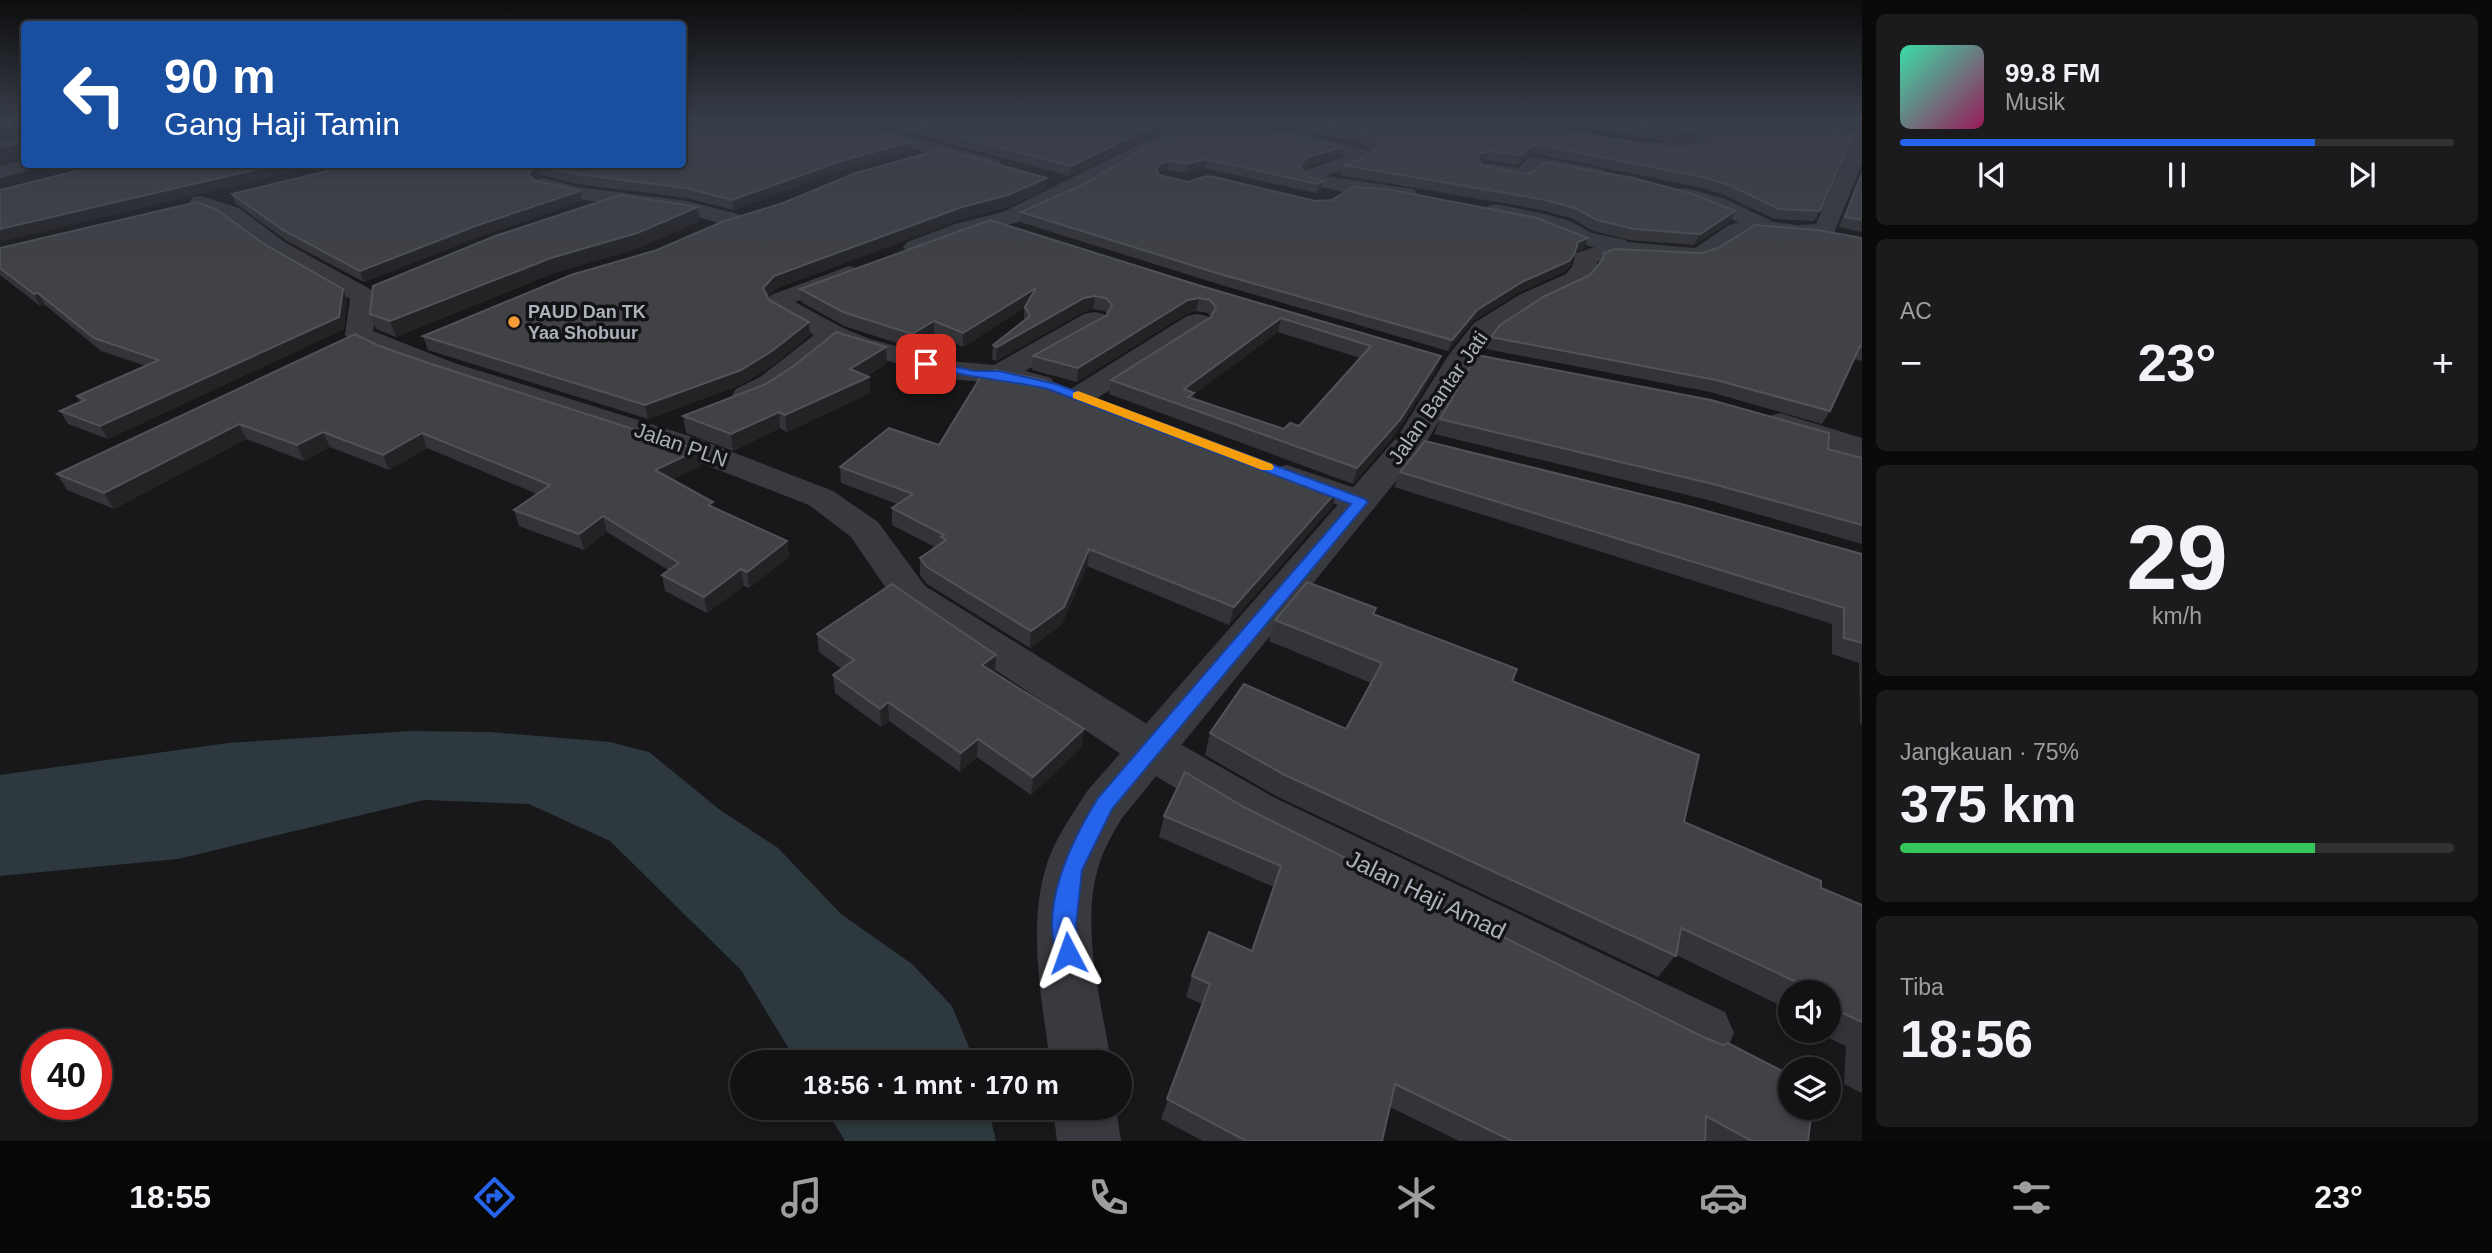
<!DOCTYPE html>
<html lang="id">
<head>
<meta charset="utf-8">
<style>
  :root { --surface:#121214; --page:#1b1b1d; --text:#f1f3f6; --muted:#9c9ea0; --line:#313234; --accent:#2563eb }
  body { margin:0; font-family:Helvetica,sans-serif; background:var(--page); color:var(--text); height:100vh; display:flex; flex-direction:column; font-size:26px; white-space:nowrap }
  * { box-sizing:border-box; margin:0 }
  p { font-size:23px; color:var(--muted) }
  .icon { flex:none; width:38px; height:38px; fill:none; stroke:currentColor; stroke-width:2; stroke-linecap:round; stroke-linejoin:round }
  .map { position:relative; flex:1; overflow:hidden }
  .drawer { display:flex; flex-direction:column; gap:14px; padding:14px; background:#0a0a0b; width:630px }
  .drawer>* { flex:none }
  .guide { position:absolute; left:21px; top:21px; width:665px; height:147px; border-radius:7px; box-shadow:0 4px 10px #0003,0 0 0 2px var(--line); background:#1a4fa0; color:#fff; overflow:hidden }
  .fabs { position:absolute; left:1778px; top:980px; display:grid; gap:14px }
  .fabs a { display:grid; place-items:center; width:63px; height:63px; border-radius:50%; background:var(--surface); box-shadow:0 4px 10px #0003,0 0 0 2px var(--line); font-size:35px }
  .speed { position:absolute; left:21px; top:1029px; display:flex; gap:14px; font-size:35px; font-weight:700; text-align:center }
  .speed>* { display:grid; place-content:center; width:91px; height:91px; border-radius:50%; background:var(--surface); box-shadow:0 4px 10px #0003,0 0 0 2px var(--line); line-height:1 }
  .speed .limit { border:10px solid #d22; background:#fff; color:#111 }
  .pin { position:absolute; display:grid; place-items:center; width:60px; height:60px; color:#fff; margin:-30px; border-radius:14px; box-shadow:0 4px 10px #0006 }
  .me { position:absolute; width:77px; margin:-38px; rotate:356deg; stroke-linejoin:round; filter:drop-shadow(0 0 5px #0008) }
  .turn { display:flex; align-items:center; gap:24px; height:147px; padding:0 28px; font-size:32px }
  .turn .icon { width:91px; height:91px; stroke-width:2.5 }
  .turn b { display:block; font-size:49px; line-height:60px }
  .big { font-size:52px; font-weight:700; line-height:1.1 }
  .drawer .tile { flex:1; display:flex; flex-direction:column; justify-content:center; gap:10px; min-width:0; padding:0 24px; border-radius:10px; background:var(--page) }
  .drawer .dial { align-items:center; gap:0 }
  .dial b { font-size:91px; line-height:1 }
  .song { display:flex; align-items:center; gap:21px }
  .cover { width:84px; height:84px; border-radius:10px; background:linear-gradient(135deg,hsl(160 70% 55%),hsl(330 70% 35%)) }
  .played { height:7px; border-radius:4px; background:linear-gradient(90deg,var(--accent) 75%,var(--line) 75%) }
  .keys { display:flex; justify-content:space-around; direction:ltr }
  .heat { display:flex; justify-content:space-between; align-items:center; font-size:38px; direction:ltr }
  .charge { height:10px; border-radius:5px; background:linear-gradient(90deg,#34c759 75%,var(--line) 0) }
  .trip { position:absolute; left:730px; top:1050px; width:402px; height:70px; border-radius:35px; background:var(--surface); box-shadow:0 4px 10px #0003,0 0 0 2px var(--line); font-weight:700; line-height:70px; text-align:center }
  .tab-bar { display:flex; height:112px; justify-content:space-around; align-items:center; background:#070708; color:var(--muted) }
  .tab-bar .icon { width:49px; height:49px }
  .tab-bar .on { color:var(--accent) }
  .tab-bar b { font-size:32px; color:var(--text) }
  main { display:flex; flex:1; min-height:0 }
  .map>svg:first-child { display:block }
  .water { fill:#2d393e }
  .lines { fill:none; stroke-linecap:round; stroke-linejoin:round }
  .service { fill:#393a3f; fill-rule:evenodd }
  .minor { fill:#393a3f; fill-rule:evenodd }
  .tertiary { fill:#393a3f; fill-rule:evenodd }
  .wall { fill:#343438; fill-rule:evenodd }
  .shaded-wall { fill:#232326 }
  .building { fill:#414246; stroke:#515358; stroke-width:2; fill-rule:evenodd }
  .route { fill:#2563eb; stroke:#184099; stroke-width:2 }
  .slow { fill:#f59e0b }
  .poi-dot { fill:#f49c35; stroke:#131315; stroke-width:2.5 }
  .labels { text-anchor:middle; stroke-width:7; stroke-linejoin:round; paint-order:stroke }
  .far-poi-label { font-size:18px; font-weight:bold; fill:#aab1ba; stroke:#131315; text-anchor:start }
  .street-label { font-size:21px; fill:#aab1ba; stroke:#131315 }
  .near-street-label { font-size:24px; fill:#aab1ba; stroke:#131315 }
</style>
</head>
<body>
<main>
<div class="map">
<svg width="1862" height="1141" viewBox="0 0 1862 1141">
  <rect width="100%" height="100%" fill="#18181a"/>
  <g class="water">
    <polygon points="410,731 490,732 610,742 649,752 720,810 778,848 841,914 912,964 952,1006 975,1062 797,1062 741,970 610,841 529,804 424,800 178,859 0,876 0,775 228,743"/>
    <polygon points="825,1108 988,1108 996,1141 845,1141"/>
  </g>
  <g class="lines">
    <polygon class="service" points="24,135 24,143 0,148 0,140"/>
    <g class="minor">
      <polygon points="846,120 864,120 862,123 999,160 1002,164 999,168 992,170 848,131 842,126"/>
      <polygon points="1188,120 1211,120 1208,124 1019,222 971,234 915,254 907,252 903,247 907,242 955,224 1003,212"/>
      <path d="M1708,120H1726L1706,151C1690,156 1652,161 1640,148L1650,142L1692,143Z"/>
      <polygon points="1290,130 1370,151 1373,155 1357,166 1325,176 1406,188 1414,189 1417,194 1414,199 1406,200 1347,193 1305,183 1301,175 1304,171 1346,156 1283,140 1281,136 1283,132"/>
      <polygon points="1535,157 1596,168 1603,170 1606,174 1603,178 1596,180 1540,169 1530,179 1523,181 1479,173 1476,169 1479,165 1486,163 1518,168 1528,159"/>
      <polygon points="24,160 24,164 41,164 38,168 0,178 0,166"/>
      <polygon points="543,178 578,187 687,201 742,215 745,220 742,225 734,227 686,214 577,199 536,188 533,184 536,180"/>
      <polygon points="1685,188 1723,198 1772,221 1775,226 1772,231 1756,231 1707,208 1677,199 1674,194 1677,189"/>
      <polygon points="201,196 239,208 286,243 372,290 377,305 373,331 454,363 696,438 833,491 878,522 925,586 1168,737 1275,798 1725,1012 1734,1033 1725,1054 1704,1062 1683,1054 1239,826 1134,763 897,604 851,537 809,505 672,452 434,375 349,341 345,335 350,299 270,253 223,218 193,207 190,202 193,197"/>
      <path d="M1496,204L1545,214L1570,221L1592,233L1626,240L1630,245L1626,250C1601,256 1576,239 1553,231C1532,223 1510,221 1488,216L1485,211L1488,206Z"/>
      <path d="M849,266L858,268L861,273L858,278L795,302L843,328L870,339L950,361L994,365L1084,314L1094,312L1104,314L1108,320L1104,326L1025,371L1051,378L1055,384L1051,390L1040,393L999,383L948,379L836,345C811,365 770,410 736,401L732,395L736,389L760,377L814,335L773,312L767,301L771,295Z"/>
      <polygon points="1197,314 1207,316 1211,322 1207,328 1091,402 1080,405 1069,402 1065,396 1069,390 1187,316"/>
      <polygon points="1780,413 1862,438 1862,458 1769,430 1764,423 1769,416"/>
      <polygon points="1287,465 1373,494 1378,502 1373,510 1360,513 1275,482 1270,475 1275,468"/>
    </g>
    <g class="tertiary">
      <path d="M1747,120C1784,119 1828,118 1862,134V163L1834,233L1808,239L1749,233C1730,242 1718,258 1696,262C1661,268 1630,247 1597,262L1596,269L1584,284L1537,307L1494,335L1475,359L1423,448L1122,818C1114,832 1105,846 1100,862C1079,924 1101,999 1111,1062H1050C1042,1000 1028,932 1045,870C1053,841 1072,815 1088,790L1398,436L1448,356L1474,323L1519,295L1566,274L1572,267L1576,253L1615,241L1695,248L1729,225L1751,219L1798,225L1816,224L1851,143L1838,137L1756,125Z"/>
      <polygon points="1053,1108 1116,1108 1121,1141 1057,1141"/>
    </g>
  </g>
  <g class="wall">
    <polygon points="865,120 1182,120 1070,176 866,121"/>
    <polygon points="1206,120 1343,147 1341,156 1305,166 1303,170 1308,177 1323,181 1321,190 1316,193 1204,168 1185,173 1167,170 1159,172 1158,174 1159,175 1188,182 1315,201 1588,238 1584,248 1575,252 1570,266 1564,272 1518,293 1473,321 1448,351 1218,284 1020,222 1021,212 1084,184"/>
    <polygon points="1256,120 1507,120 1820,211 1814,221 1774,219 1724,195 1699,187 1536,154 1526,157 1517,165 1486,160 1480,162 1482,166 1730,222 1694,245 1629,240 1593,231 1571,218 1537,209 1340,175 1343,165 1355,162 1372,151 1363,144"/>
    <polygon points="1541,120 1706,120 1691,140 1672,142"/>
    <polygon points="1818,120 1862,120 1862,132 1836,122"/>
    <polygon points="746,121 843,122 844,123 910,151 841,170 733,210 687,198 578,184 542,175 534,181 582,201 481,236 364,282 287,241 236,204 232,194"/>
    <polygon points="1862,170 1862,232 1839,227"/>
    <polygon points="1047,178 1046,189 1007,207 962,219 775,289 768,297 769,300 810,335 773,365 743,384 648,419 428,350 423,336"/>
    <polygon points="700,221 639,248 554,273 396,337 376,329 370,314"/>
    <polygon points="1862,238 1862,361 1854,359 1830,411 1822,424 1710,392 1486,349 1491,337 1590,275 1600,263 1604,253 1702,253"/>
    <polygon points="264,244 343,289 347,300 344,329 108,439 68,424 60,411 80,402 77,396 146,366 101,351 45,305 40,306 0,275 0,248"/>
    <path d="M1201,286L1441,356L1436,370L1395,435L1353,484L1109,394L1111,380L1210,317L1208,313L1196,311L1186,314L1077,382L1032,370L1033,356L1107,315L1105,311L1093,309L1083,312L996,361L992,359L993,345L1024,321V308L963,347L934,334L912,348L844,326L801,302L800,289ZM1278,332L1360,358L1299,426L1284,429L1193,399L1194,394Z"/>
    <polygon points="377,345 428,363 698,450 701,466 672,479 714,507 787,541 789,557 749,588 744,586 707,613 665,591 662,575 668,570 607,532 584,550 519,526 514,510 537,494 427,448 389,470 330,447 304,461 246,439 114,509 67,490 57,474"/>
    <polygon points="887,363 867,376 869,377 870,393 787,432 780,428 733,451 686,433 683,416 766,384 795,365"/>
    <polygon points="1440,419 1828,449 1862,458 1862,544 1708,500 1434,434"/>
    <polygon points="939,445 1337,491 1332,507 1229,625 1087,566 1062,624 1030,648 927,584 920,575 920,558 935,547 892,525 892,508 897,504 841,483 840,467"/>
    <polygon points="1400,472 1862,554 1862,725 1860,724 1859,663 1832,654 1832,624 1394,487"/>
    <polygon points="1374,614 1512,681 1684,822 1821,888 1862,905 1862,1093 1844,1084 1846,1046 1813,1031 1829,1031 1829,992 1790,992 1790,1010 1676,955 1658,977 1276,796 1205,755 1210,733 1346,729 1371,683 1269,641 1275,620"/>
    <polygon points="817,634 995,673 1082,747 1031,795 977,757 960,772 889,721 881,727 835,693 833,675 842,669 819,652"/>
    <polygon points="1185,772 1808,1141 1459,1141 1390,1107 1382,1141 1203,1141 1161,1119 1202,1004 1186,997 1192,976 1252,951 1274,887 1159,837 1164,816"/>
  </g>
  <g class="shaded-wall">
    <polygon points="1165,120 1182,120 1070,176 1071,166"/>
    <polygon points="1703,120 1706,120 1691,140 1672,142 1676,133"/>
    <polygon points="910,142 910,151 841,170 733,210 732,200 841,161"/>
    <polygon points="1539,145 1536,154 1526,157 1517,165 1521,155 1530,147"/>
    <polygon points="1343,147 1341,156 1305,166 1298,175 1300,166 1307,157"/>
    <polygon points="1490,151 1486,160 1478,162 1477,158 1481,153"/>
    <polygon points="1205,159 1204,168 1185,173 1186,164"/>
    <polygon points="1169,161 1167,170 1159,172 1154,179 1156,170 1161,163"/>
    <polygon points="280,164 326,164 0,242 0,229"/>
    <polygon points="540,166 542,175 531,182 528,172"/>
    <polygon points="1047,178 1046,189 1007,207 962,219 775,289 764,301 763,288 774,276 962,207"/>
    <polygon points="1323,181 1321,190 1316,193 1318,184"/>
    <polygon points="580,191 582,201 481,236 364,282 360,271 478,225"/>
    <polygon points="698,207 700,221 639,248 554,273 396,337 390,321 551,258"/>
    <polygon points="1735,211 1730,222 1694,245 1700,234"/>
    <polygon points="1588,238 1584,248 1573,252 1578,242"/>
    <polygon points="1574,255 1570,266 1564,272 1518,293 1473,321 1448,351 1452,340 1477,310 1522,282"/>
    <polygon points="1036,288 1035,301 963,347 963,333"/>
    <polygon points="343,289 347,300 344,329 108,439 100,426"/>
    <polygon points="38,293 45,305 40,306 34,294"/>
    <polygon points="1095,296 1093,309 1083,312 996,361 997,347 1084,298"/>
    <polygon points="1199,298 1196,311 1186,314 1077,382 1078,368 1188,300"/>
    <polygon points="1281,318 1278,332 1194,394 1192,408 1184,389"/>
    <polygon points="934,321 934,334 912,348 912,334"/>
    <polygon points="809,322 810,335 773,365 743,384 648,419 645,405"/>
    <polygon points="886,347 887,363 853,384 869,377 870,393 787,432 785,415 850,369"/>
    <polygon points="1441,356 1436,370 1395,435 1353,484 1357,468"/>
    <polygon points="779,412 780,428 733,451 731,434"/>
    <polygon points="239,424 246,439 114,509 104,493"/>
    <polygon points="323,432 330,447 304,461 297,445"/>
    <polygon points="422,433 427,448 389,470 383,455"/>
    <polygon points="698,450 701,466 659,486 655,470"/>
    <polygon points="1337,491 1332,507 1229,625 1234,607"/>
    <polygon points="603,516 607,532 584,550 579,534"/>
    <polygon points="787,541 789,557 749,588 747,572"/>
    <polygon points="1089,549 1087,566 1062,624 1030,648 1031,631"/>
    <polygon points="741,569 744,586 707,613 704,597"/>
    <polygon points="996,655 995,673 982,665"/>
    <polygon points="888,702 889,721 881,727 880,709"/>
    <polygon points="1084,729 1082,747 1031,795 1033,777"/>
    <polygon points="978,739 977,757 960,772 961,753"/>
  </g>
  <g class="building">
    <polygon points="682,120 722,120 746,121 755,120 841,120 844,123 910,142 841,161 732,200 686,188 576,174 540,166 528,172 533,180 580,191 478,225 360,271 283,230 232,194 356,164 682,164"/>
    <polygon points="894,120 1165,120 1071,166"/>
    <polygon points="1206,120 1225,120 1343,147 1307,157 1300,166 1308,177 1323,181 1318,184 1205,159 1186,164 1169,161 1161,163 1156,170 1159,175 1188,182 1207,176 1214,177 1315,201 1332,200 1353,187 1386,189 1537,218 1588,238 1578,242 1574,255 1569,261 1522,282 1477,310 1452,340 1220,274 1021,212 1084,184 1154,143"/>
    <polygon points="1297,120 1507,120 1677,150 1713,143 1727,120 1769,120 1842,130 1853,135 1820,211 1779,209 1729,185 1703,177 1539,145 1530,147 1521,155 1490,151 1481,153 1477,158 1482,166 1526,174 1535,171 1545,162 1633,178 1693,194 1735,211 1700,234 1634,229 1597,220 1575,208 1541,199 1343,165 1355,162 1377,148 1377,143 1365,135"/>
    <polygon points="1598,120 1703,120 1696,130 1676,133"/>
    <polygon points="942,149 1047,178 1008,195 962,207 774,276 763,288 769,300 809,322 772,351 741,370 645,405 423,336 571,275 657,250 722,222 783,203 856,173"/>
    <polygon points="104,164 280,164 0,229 0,190"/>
    <polygon points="1862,174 1862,220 1845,217"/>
    <polygon points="620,195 698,207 637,233 551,258 390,321 370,314 373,286 495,236"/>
    <polygon points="197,202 217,210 264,244 343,289 339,317 100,426 60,411 85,400 77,396 159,360 94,338 38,293 34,294 0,268 0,248"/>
    <path d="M990,220L1201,286L1441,356L1400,420L1357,468L1111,380L1211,317L1216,307L1210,300L1199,298L1188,300L1078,368L1033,356L1107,315L1112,305L1106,298L1095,296L1084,298L997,347L993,345L1030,316L1025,307L1036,288L963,333L934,321L912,334L843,312L800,289ZM1281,318L1371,346L1299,426L1290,423L1284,429L1188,397L1194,393L1184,389Z"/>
    <polygon points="1755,225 1817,230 1862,238 1862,347 1860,346 1830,411 1716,380 1491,337 1500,325 1543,297 1590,275 1603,259 1604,253 1615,249 1702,253 1718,248"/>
    <polygon points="836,332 886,347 850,369 869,377 785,415 779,412 731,434 683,416 766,384 795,365"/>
    <polygon points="355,334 377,345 428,363 698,450 655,470 713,502 708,505 787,541 747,572 741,569 704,597 662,575 679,563 603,516 579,534 514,510 550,485 422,433 383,455 323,432 297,445 239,424 104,493 57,474"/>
    <polygon points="1477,355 1711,400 1829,433 1828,449 1862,458 1862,525 1717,485 1440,419"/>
    <polygon points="995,370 1043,380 1337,491 1234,607 1089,549 1064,607 1031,631 927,567 920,558 946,540 941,537 944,535 892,508 913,494 840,467 889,428 939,445 980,378"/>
    <polygon points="1425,441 1689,506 1862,554 1862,643 1844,638 1844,608 1400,472"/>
    <polygon points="1307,582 1376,608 1373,614 1517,669 1512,681 1699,755 1684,822 1821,881 1821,888 1862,905 1862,1022 1829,1007 1829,992 1818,992 1681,928 1676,956 1283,774 1210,733 1244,684 1346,729 1382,663 1275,620"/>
    <polygon points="892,584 996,655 982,665 1084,729 1033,777 978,739 961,753 888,702 880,709 833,675 854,660 817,634"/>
    <polygon points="1185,772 1244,807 1701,1036 1723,1045 1728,1043 1790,1075 1790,1108 1812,1108 1808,1141 1752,1141 1706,1116 1705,1141 1512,1141 1395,1084 1382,1141 1246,1141 1167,1099 1210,984 1192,976 1209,932 1252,951 1281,866 1164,816"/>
  </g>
  <linearGradient id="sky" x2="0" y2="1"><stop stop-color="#0d0d0e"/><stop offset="0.43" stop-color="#373d49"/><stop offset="1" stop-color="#373d49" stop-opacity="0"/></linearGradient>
  <rect width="1862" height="280" fill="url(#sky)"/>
  <path class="route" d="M926,360L974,371H999L1056,384L1365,499L1368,502L1112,809L1082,870L1076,925L1079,953L1076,960L1068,963L1059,960C1037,910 1072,840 1098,798L1351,504L1048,389C1006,380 964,377 922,366L920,364Z"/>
  <polygon class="slow" points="1078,391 1272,464 1274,467 1272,470 1262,470 1073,398 1073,393"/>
  <circle class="poi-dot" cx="514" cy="322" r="7"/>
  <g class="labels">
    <g class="far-poi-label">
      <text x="528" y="318">PAUD Dan TK<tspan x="528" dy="21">Yaa Shobuur</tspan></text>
    </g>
    <g class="street-label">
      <text transform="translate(1438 398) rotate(-55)" y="7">Jalan Bantar Jati</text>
      <text transform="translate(681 445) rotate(19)" y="7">Jalan PLN</text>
    </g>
    <g class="near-street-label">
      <text transform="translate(1426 895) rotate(26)" y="8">Jalan Haji Amad</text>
    </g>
  </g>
</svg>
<div class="fabs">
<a><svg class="icon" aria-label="sound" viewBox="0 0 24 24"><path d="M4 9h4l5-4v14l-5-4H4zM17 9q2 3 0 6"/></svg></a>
<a><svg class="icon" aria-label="layers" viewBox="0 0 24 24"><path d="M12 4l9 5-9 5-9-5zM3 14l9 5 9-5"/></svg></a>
</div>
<div class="speed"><div class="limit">40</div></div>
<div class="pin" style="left:926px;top:364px;background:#d93025"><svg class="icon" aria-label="arrive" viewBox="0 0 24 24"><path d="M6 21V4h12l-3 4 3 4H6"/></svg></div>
<svg class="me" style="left:1068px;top:953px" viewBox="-20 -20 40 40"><path d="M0-17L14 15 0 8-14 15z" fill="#2563eb" stroke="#fff" stroke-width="4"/></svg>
<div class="trip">18:56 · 1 mnt · 170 m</div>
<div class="guide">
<div class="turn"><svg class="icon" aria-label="left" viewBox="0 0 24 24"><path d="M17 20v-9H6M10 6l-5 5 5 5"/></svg><div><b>90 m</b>Gang Haji Tamin</div></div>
</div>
</div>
<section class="drawer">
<div class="tile">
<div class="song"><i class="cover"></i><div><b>99.8 FM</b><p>Musik</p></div></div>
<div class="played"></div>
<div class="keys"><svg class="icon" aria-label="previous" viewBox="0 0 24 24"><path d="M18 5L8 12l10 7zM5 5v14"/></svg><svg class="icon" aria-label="pause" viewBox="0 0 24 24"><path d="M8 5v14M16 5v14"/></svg><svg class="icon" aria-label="next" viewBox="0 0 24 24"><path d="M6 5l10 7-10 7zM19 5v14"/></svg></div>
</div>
<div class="tile"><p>AC</p>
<div class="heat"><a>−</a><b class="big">23°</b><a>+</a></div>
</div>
<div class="tile dial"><b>29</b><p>km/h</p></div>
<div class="tile"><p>Jangkauan · 75%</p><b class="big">375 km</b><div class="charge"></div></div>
<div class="tile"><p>Tiba</p><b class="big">18:56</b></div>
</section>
</main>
<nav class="tab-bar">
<b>18:55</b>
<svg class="icon on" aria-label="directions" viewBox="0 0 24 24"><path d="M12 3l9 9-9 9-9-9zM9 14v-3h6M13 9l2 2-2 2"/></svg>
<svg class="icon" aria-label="music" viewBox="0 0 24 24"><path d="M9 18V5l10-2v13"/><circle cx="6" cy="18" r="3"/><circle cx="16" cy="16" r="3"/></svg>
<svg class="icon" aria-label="phone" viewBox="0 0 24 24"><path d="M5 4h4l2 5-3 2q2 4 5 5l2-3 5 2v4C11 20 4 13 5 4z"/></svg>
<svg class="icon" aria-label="climate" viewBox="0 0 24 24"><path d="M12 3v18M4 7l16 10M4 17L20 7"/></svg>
<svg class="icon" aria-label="car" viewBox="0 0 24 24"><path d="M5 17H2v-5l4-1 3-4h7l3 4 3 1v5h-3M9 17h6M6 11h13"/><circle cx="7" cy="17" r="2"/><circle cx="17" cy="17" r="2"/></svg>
<svg class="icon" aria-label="filters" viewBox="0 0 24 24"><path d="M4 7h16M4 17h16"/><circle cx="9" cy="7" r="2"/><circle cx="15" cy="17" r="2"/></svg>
<b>23°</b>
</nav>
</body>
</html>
